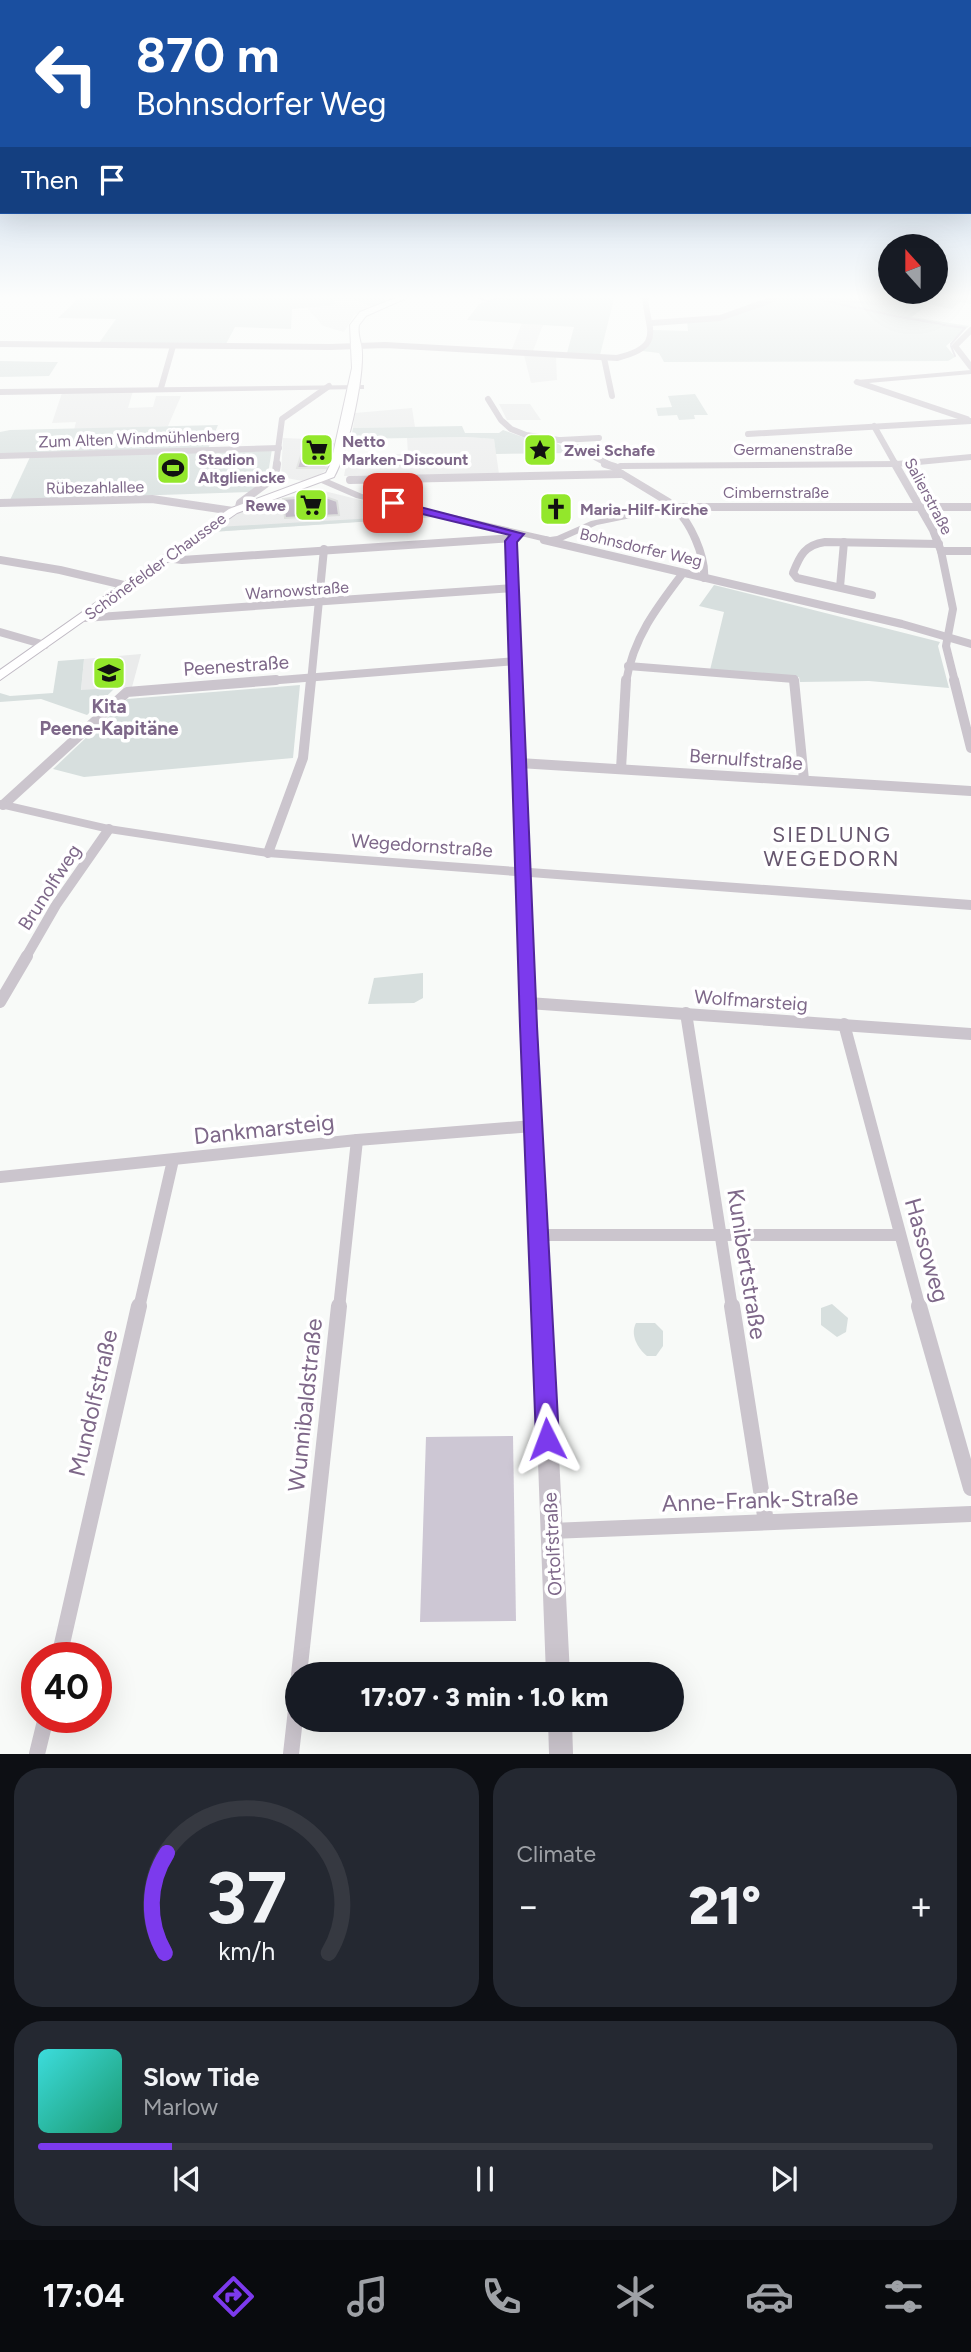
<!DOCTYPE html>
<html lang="en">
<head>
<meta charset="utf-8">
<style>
  :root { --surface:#171b24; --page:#242831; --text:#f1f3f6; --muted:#9ea1a6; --line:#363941; --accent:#7c3aed }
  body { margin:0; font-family:Figtree,sans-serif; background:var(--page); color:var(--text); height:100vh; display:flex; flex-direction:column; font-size:26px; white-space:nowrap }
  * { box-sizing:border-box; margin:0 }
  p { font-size:23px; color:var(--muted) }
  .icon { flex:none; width:38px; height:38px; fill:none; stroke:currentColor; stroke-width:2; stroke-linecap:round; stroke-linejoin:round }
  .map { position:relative; height:1754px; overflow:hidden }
  .drawer { display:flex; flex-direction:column; gap:14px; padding:14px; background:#0d0f14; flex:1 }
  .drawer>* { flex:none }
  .guide { position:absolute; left:0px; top:0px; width:971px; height:214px; box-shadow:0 7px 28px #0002; background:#1a4fa0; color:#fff; overflow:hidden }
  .needle { width:46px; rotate:339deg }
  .controls { position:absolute; left:878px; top:234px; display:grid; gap:14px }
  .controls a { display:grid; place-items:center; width:70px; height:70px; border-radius:50%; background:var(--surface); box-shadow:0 7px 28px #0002; font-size:35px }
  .speed { position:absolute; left:21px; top:1642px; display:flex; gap:14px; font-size:35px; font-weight:700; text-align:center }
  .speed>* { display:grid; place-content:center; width:91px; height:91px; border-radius:50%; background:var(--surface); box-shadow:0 7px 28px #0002; line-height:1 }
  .speed .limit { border:10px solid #d22; background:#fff; color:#111 }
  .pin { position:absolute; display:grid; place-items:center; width:60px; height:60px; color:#fff; margin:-30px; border-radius:14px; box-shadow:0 4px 10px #0006 }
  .me { position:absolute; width:77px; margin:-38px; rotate:357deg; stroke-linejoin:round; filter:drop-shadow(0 0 5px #0008) }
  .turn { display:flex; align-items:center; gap:24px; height:147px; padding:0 21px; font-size:32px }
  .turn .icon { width:91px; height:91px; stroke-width:2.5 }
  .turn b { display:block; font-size:49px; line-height:60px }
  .then { display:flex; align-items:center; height:66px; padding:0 21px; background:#0003; gap:14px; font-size:26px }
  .big { font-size:52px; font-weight:800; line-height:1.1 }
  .drawer .card { flex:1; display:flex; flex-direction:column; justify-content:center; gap:10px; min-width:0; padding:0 24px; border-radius:28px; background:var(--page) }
  .drawer .dial { align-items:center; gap:0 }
  .dial svg { height:182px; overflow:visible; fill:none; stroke:var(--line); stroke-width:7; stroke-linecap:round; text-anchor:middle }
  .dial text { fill:var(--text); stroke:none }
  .song { display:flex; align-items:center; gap:21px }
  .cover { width:84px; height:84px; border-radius:10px; background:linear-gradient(135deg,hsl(180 70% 55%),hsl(160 70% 35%)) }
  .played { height:7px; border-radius:4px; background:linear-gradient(90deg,var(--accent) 15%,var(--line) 15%) }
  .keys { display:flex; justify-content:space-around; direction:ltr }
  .heat { display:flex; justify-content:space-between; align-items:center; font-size:38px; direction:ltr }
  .drawer .tiles { flex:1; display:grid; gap:14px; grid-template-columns:1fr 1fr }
  .card:last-child { grid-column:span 2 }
  .trip { position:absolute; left:285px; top:1662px; width:399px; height:70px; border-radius:35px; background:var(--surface); box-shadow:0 7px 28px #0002; font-weight:800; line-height:70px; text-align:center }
  .menu { display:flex; height:112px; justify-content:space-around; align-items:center; background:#090b0e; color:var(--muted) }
  .menu .icon { width:49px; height:49px }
  .menu .current { color:var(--accent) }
  .menu b { font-size:32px; color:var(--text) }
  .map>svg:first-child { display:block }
  .built { fill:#eaebeb }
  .green { fill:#d7dfde }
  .water { fill:#cdc7d4 }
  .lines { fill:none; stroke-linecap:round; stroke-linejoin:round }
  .stream { stroke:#cdc7d4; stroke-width:2 }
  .building { fill:#bbb2c0; stroke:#dadcda; stroke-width:2 }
  .secondary-casing { stroke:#c0bac4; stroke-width:2 }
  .minor-far4 { stroke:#cbc5cd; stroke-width:6 }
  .minor-far3 { stroke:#cbc5cd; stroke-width:8 }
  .minor-far2 { stroke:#cbc5cd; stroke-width:10 }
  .minor-far1 { stroke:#cbc5cd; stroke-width:12 }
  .minor { stroke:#cbc5cd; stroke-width:16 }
  .tertiary { fill:#cbc5cd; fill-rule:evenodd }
  .secondary { fill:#fff; fill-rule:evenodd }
  .route { fill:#7c3aed; stroke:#51269a; stroke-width:2 }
  .labels { text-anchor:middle; stroke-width:7; stroke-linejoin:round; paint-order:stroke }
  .far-street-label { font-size:16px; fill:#7e6889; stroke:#fff }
  .far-poi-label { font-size:16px; font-weight:bold; fill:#7e6889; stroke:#fff; text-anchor:start }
  .street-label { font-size:19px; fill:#7e6889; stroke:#fff }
  .poi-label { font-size:19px; font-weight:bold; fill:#7e6889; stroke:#fff }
  .neighbourhood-label { font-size:21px; letter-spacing:2px; fill:#66566e; stroke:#fff }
  .near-street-label { font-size:23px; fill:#7e6889; stroke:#fff }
</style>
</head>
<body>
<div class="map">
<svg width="971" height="1754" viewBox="0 0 971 1754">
  <rect width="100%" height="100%" fill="#f8faf8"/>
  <g class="built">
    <polygon points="353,299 371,307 354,315 344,332 323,326 307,308 329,306 333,300"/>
    <polygon points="522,323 543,325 533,351 512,349"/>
    <polygon points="524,355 556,357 557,380 531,383"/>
    <polygon points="133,391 128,408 153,407 156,396 181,396 168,426 74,430 76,422 52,423 62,393"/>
    <polygon points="499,404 530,404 541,420 507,420"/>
    <polygon points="412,408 415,427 353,428 355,413"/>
    <polygon points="469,437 494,439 499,474 344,476 348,455 408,454 407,438"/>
    <polygon points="283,438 334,440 328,469 308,482 281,477"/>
    <polygon points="320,490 430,517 211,532 249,506"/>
    <polygon points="141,654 132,687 81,691 84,659"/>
  </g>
  <g class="green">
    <polygon points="82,295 383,295 386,301 371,307 353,299 334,300 335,303 329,306 292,309 291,329 235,327 226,344 99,343 116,319 58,318"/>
    <polygon points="510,295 615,295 600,355 567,353 574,327 467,320 479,304"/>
    <polygon points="761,295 971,295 971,304 959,302 952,309 928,304 912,317 969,326 946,346 955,357 948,361 664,362 659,353 642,351 653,330 688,331 687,321 717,319 776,299"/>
    <polygon points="0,361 51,362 58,362 49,376 0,377"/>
    <polygon points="695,394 708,415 694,415 695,419 679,420 677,415 658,416 656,408 672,407 668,396"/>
    <polygon points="218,425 208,449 0,455 0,432 10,430"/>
    <polygon points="462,426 465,433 499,433 503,430 531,440 553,441 574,453 496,454 494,439 467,437 351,439 353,428"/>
    <polygon points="272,449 267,480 250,492 10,500 30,457"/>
    <polygon points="391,507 434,517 211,532 218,527 375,518"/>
    <polygon points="714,585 940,642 938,646 949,688 869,681 800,682 799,677 710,670 724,612 699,606"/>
    <polygon points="84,659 81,690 115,688 87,715 41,699 0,702 0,693 10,696 53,693 58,661"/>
    <polygon points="300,685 293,758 84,777 53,769 127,699"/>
    <polygon points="423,973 423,998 414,1003 368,1004 374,978"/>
    <polygon points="832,1304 848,1318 846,1332 837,1337 821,1325 821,1308"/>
    <path d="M636,1323H655L663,1331V1346L656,1356H647C637,1348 630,1334 636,1323Z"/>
  </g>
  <polygon class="water" points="513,1436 516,1621 420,1622 426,1437"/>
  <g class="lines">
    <g class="stream">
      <polyline points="469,295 488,301 508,295"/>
      <path d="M813,295C857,305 898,308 942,295"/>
      <polyline points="819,299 856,308"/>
      <polyline points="859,308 899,317"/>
      <polyline points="900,317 941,324"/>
      <polyline points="943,325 965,328 951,344"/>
      <polyline points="951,346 955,356"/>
    </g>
  </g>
  <g class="building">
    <polygon points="305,443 333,444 326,468 297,468"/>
    <polygon points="323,496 337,501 339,515 285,518 283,499"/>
  </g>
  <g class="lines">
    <defs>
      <path id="secondary" d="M403,295H413L366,316L359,325C357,335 362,343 362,353C363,382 348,452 334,477L237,513L0,680V670L229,509L326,473L331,463L352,368L350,325L360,312Z"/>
    </defs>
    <use href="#secondary" class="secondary-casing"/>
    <g class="minor-far4">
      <polyline points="652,323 720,318 774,299"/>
      <polyline points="971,330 955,346 971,367"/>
      <path d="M0,344L330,347L385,345L617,358C667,346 646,328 645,295"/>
      <polyline points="604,358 612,396"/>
      <polyline points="857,382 967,419"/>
      <polyline points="161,388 173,346"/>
      <polyline points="488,399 501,420 511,429 526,435 565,441 610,465"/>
      <polyline points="874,426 896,465"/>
      <polyline points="748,434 971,421"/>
      <polyline points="561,440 599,438"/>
      <polyline points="0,456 279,448"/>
      <polyline points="276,465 282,419 329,386"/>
    </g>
    <g class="minor-far3">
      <polyline points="605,464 615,467"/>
      <polyline points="895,464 933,530 941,551 953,609 946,646 955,682"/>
      <polyline points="350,480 621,474"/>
      <polyline points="0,503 152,499 233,511"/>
      <polyline points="239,507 240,503 275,477 277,464"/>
      <polyline points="672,507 971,507"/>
      <path d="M673,508C690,519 706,558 704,578"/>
      <polyline points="544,540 902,624 971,644"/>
      <polyline points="941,551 971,551"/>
      <polyline points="166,558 182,560 513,538"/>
      <polyline points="0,560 60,570 128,586"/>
      <polyline points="840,587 844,542"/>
      <path d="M872,595L797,578L793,573C800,555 805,545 825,542L939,544"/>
      <polyline points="84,618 513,588"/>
      <polyline points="0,632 45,645"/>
      <polyline points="628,666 794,679 794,682"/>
      <polyline points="255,682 515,661"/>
      <polyline points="311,682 324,549"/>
      <path d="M626,682C633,638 657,607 683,573"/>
    </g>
    <g class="minor-far2">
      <polyline points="794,680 804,780"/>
      <polyline points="954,680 971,748"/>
      <polyline points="519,763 971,791"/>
      <polyline points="621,769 626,680"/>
      <polyline points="3,805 127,692 276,680"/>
      <polyline points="268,853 303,758 311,680"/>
      <polyline points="26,957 56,905 109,829"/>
    </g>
    <g class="minor-far1">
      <polyline points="0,1002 27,956"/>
      <polyline points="528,1003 971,1034"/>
      <polyline points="686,1013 732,1308"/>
      <polyline points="844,1024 920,1308"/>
      <polyline points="0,1177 357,1140 533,1126"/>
      <polyline points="538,1235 899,1235"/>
      <polyline points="139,1308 173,1160"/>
      <polyline points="339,1308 357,1140"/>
    </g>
    <g class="minor">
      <polyline points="732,1306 766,1522"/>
      <polyline points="919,1306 971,1488"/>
      <polyline points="551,1531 971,1514"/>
      <polyline points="59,1657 139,1306"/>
      <polyline points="299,1675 339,1306"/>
      <polyline points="37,1754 46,1717"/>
      <polyline points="291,1754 298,1692"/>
    </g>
    <g class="tertiary">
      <polygon points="971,370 971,374 857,384 853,382 857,380"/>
      <polygon points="364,385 364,389 361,389 0,395 0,389"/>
      <polygon points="971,454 971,460 897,467 621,469 671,499 677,507 675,509 597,525 559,542 550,543 521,536 516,542 530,868 971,900 971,910 530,877 570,1675 546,1675 516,876 268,857 109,833 0,808 0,800 109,825 268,849 516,867 506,541 512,534 356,498 319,482 319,478 325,478 362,494 550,537 557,536 591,521 666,505 615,474 610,467 620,463 897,461"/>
      <polygon points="548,1720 572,1720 573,1754 549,1754"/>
    </g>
    <use href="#secondary" class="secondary"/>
  </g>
  <linearGradient id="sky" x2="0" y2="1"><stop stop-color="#9dbce0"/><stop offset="0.55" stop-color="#fcfdfc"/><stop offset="1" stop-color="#fcfdfc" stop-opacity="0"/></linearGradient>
  <rect width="971" height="540" fill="url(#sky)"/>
  <polygon class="route" points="393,500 524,534 517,542 537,1026 559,1439 556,1447 547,1451 539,1447 536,1439 520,1026 505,541 510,535 389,506 387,503"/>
  <defs>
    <symbol id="supermarket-square" viewBox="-11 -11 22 22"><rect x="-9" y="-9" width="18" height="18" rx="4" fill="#93e72b" stroke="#fff"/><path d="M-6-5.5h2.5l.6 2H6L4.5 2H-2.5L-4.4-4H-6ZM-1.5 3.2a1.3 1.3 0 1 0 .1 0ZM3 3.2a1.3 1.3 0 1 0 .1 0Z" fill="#111"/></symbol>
    <symbol id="sight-square" viewBox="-11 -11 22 22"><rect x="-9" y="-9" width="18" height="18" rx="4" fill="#93e72b" stroke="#fff"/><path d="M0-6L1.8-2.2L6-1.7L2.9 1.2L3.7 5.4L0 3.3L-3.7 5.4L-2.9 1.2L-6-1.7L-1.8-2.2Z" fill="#111"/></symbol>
    <symbol id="stadium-square" viewBox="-11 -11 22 22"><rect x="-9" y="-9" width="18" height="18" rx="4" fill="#93e72b" stroke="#fff"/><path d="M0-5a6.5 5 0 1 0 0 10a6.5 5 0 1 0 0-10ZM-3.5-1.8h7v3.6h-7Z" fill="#111"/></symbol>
    <symbol id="church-square" viewBox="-11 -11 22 22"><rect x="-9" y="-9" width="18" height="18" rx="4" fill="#93e72b" stroke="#fff"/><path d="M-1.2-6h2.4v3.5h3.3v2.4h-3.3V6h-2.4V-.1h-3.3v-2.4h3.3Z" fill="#111"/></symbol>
    <symbol id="school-square" viewBox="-11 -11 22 22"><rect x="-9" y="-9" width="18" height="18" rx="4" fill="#93e72b" stroke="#fff"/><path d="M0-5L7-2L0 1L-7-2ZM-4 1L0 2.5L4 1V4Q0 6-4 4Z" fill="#111"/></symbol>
  </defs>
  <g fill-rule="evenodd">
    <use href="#supermarket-square" x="298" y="431" width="38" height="38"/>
    <use href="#sight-square" x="521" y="431" width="38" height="38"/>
    <use href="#stadium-square" x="154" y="449" width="38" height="38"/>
    <use href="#supermarket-square" x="292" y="486" width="38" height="38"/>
    <use href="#church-square" x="537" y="490" width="38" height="38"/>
    <use href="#school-square" x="90" y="654" width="38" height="38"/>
  </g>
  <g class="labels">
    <g class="far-street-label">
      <text transform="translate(139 438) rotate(-2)" y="6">Zum Alten Windmühlenberg</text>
      <text x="793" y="455">Germanenstraße</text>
      <text transform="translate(95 487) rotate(-1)" y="6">Rübezahlallee</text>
      <text x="776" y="498">Cimbernstraße</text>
      <text transform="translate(929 496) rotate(62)" y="6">Salierstraße</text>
      <text transform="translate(641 547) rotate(13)" y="6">Bohnsdorfer Weg</text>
      <text transform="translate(155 566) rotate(-36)" y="6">Schönefelder Chaussee</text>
      <text transform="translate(297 590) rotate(-4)" y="6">Warnowstraße</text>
    </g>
    <g class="far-poi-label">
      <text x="342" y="447">Netto<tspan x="342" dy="18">Marken-Discount</tspan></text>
      <text x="564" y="456">Zwei Schafe</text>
      <text x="198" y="465">Stadion<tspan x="198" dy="18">Altglienicke</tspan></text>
      <text x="286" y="511" text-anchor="end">Rewe</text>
      <text x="580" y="515">Maria-Hilf-Kirche</text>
    </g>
    <g class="street-label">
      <text transform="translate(236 665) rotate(-4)" y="7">Peenestraße</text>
      <text transform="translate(746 759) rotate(4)" y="7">Bernulfstraße</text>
      <text transform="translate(422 845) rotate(4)" y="7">Wegedornstraße</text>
      <text transform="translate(49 887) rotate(-57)" y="7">Brunolfweg</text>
      <text transform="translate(751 1000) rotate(4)" y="7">Wolfmarsteig</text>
      <text transform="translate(552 1544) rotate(-93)" y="7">Ortolfstraße</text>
    </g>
    <g class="poi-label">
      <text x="109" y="713">Kita<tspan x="109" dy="22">Peene-Kapitäne</tspan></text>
    </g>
    <g class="neighbourhood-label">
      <text x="832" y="842">SIEDLUNG<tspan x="832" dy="24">WEGEDORN</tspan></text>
    </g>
    <g class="near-street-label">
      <text transform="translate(264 1129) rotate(-6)" y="8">Dankmarsteig</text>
      <text transform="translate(927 1250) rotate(74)" y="8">Hassoweg</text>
      <text transform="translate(747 1264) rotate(81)" y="8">Kunibertstraße</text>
      <text transform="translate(93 1403) rotate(-77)" y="8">Mundolfstraße</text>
      <text transform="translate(305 1405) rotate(-84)" y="8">Wunnibaldstraße</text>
      <text transform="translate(760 1500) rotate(-2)" y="8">Anne-Frank-Straße</text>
    </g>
  </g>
</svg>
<div class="controls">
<a><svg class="needle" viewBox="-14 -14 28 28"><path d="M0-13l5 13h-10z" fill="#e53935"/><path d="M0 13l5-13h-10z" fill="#9ea1a6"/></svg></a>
</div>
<div class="speed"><div class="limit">40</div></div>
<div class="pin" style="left:393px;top:503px;background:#d93025"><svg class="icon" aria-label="arrive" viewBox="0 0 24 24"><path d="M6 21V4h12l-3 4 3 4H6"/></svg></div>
<svg class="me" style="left:547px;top:1439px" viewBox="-20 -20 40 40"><path d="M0-17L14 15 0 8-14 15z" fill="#7c3aed" stroke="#fff" stroke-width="4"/></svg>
<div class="trip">17:07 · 3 min · 1.0 km</div>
<div class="guide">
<div class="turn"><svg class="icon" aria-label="left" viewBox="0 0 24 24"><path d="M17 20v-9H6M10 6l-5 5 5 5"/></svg><div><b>870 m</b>Bohnsdorfer Weg</div></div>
<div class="then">Then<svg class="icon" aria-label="arrive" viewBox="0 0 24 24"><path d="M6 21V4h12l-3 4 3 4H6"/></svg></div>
</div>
</div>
<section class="drawer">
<div class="tiles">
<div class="card dial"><svg viewBox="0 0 100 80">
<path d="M14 69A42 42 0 1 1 86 69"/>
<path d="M14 69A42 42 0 0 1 15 25" stroke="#7c3aed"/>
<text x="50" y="56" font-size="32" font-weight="700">37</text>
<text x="50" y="72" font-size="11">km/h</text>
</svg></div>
<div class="card"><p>Climate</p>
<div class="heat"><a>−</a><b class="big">21°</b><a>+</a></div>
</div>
<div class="card">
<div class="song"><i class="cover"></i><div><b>Slow Tide</b><p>Marlow</p></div></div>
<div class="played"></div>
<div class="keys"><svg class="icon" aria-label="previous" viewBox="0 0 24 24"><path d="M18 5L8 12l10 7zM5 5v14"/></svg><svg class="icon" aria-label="pause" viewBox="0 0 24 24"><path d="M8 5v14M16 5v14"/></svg><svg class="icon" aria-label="next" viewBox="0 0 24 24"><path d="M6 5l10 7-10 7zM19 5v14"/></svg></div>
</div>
</div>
</section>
<nav class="menu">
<b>17:04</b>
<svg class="icon current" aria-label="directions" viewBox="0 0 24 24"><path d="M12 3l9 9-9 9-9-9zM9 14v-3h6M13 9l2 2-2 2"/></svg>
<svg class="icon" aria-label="music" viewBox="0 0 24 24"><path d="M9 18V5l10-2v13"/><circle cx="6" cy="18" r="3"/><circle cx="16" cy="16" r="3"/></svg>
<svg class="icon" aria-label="phone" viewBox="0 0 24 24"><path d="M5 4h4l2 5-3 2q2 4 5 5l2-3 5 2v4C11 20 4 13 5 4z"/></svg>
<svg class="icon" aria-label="climate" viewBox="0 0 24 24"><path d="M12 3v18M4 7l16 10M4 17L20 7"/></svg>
<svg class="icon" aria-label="car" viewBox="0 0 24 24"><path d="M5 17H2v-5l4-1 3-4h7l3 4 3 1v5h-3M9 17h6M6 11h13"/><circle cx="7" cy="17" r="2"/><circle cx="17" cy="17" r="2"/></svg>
<svg class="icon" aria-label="filters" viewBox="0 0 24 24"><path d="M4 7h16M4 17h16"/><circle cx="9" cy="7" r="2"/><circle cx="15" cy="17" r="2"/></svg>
</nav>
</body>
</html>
